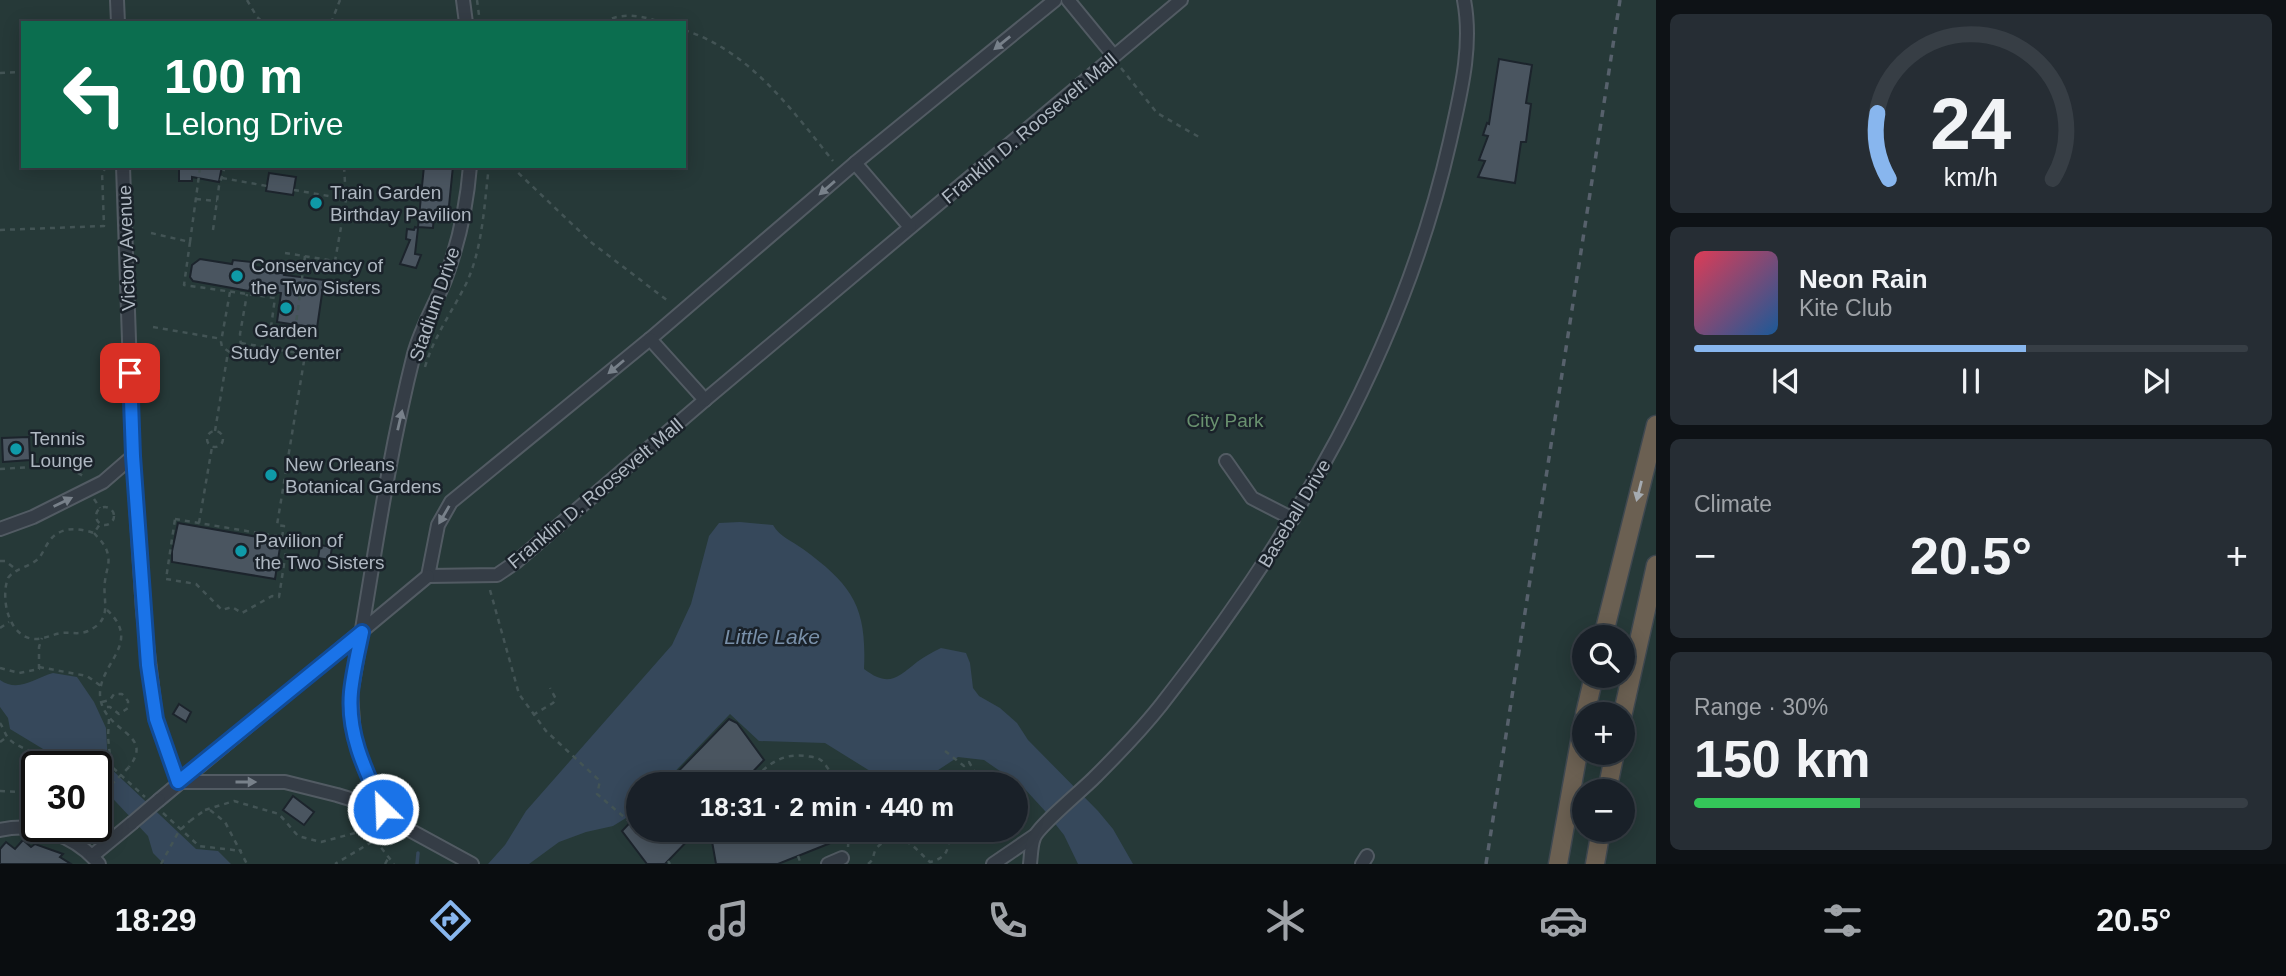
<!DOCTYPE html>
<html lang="en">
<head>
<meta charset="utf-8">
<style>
  :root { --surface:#192028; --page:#262d34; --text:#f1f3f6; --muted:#9fa3a8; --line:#373e45; --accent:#88b6ee }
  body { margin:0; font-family:Helvetica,sans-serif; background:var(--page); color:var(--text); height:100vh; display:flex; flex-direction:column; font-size:26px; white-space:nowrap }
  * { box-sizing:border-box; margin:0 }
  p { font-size:23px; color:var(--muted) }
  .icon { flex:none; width:38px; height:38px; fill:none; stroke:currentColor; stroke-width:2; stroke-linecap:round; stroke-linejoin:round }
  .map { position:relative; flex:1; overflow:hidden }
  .drawer { display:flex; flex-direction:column; gap:14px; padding:14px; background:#0e1216; width:630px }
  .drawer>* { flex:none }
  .guide { position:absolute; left:21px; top:21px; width:665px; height:147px; border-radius:0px; box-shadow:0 4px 18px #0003,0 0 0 2px var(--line); background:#0b6e4f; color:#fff; overflow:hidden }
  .controls { position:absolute; left:1572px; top:625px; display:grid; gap:14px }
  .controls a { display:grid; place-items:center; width:63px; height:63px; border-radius:50%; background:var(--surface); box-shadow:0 4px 18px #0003,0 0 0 2px var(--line); font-size:35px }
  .speed { position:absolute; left:21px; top:751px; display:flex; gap:14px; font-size:35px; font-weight:700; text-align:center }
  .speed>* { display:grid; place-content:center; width:91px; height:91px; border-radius:50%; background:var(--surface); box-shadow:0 4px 18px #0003,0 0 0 2px var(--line); line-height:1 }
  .speed .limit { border:4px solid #111; border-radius:10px; background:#fff; color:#111 }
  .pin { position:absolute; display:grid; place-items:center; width:60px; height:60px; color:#fff; margin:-30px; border-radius:14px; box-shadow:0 4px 10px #0006 }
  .me { position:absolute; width:77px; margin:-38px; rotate:336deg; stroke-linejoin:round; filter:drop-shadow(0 0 5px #0008) }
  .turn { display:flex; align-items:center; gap:24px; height:147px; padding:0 28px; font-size:32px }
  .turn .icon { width:91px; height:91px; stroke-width:2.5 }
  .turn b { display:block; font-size:49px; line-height:60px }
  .big { font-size:52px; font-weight:600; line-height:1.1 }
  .drawer .widget { flex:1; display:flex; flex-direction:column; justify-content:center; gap:10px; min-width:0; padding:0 24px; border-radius:10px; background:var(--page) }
  .drawer .dial { align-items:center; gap:0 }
  .dial svg { height:182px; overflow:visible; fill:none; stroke:var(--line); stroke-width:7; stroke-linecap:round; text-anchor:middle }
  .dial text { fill:var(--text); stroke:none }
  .song { display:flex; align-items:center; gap:21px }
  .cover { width:84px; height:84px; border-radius:10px; background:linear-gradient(135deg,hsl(350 70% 55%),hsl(210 70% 35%)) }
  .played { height:7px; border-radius:4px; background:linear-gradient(90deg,var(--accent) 60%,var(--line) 60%) }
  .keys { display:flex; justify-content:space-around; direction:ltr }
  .heat { display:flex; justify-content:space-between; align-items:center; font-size:38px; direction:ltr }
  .charge { height:10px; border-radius:5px; background:linear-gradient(90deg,#34c759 30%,var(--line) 0) }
  .trip { position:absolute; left:626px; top:772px; width:402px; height:70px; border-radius:35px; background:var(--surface); box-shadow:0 4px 18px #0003,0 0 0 2px var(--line); font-weight:600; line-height:70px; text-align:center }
  .dock { display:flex; height:112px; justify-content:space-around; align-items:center; background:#0a0d10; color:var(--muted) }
  .dock .icon { width:49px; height:49px }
  .dock .current { color:var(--accent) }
  .dock b { font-size:32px; color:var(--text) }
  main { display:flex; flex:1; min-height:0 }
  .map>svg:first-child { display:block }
  .green { fill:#263938; fill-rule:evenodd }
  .water { fill:#36485b }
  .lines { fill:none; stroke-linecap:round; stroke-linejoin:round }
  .stream { stroke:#36485b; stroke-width:3.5 }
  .building { fill:#4a5560; stroke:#1c242c; stroke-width:2 }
  .minor-casing { stroke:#525b63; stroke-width:16 }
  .highway-casing { stroke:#3f4850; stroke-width:21 }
  .path { stroke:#435455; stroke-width:2.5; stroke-dasharray:5 5; stroke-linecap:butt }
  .minor { stroke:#353d46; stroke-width:12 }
  .highway { stroke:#6b6052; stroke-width:18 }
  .rail { stroke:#57616c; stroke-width:3.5; stroke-dasharray:7 7; stroke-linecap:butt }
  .minor-bridge-casing { stroke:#525b63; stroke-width:16; stroke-linecap:butt }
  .path-bridge { stroke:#435455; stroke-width:2.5; stroke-dasharray:5 5; stroke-linecap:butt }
  .minor-bridge { stroke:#353d46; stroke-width:12 }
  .oneway { fill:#78818a }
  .oneway2 { fill:#a5abb1 }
  .route-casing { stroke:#114b97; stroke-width:18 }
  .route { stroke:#1a73e8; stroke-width:12 }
  .culture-dot { fill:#0f9aa8; stroke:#1a222a; stroke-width:2.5 }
  .labels { text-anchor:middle; stroke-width:5; stroke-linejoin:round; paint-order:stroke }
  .street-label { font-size:19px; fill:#afb8c2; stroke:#1a222a }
  .poi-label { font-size:19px; fill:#afb8c2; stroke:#1a222a; text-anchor:start }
  .park-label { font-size:19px; fill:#69916f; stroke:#1a222a }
  .water-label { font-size:21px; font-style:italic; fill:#7990a9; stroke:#1a222a }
</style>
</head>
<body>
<main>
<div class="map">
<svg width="1656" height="864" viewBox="0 0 1656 864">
  <rect width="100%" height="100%" fill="#212b35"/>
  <path class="green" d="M0,0H1656V864H0ZM23,23H684V166H23ZM1584,637H1622V676H1584ZM1584,714H1622V752H1584ZM37,766H96V826H37ZM639,784H1017V830H639ZM1584,791H1622V830H1584Z"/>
  <g class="water">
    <path d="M740,522L773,525C780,537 792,541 803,549C852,585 867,606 864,669C888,687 896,679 917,662C924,657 932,652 941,648L966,653L970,663L973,688L979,696L1000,708L1017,723L1028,740L1098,811L1113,829L1133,864H1078L1064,835L1045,811L1023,787L984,760L958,757L920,782L891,784L825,743L759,741L730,714L663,784H639V810L613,826L586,832L559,842L529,864H488L505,845L526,811L672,645L691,604L709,536L719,523Z"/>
    <path d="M53,673L77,677L94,702L106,728L108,766L196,849L218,851L231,864H164L153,853L148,836L101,786L96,784V766H66L48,752L10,729L8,718L0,707V680C19,693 34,678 53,673Z"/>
  </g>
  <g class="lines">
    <polyline class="stream" points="417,864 418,853"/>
  </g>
  <g class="building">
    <polygon points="1499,59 1532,65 1526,103 1531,104 1526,142 1521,142 1515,183 1478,177 1485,161 1479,160 1488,136 1483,135 1487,123 1489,124"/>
    <polygon points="179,166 222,166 219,182 192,177 192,181 179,181"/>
    <polygon points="424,166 453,166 448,216 434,214 433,228 418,227"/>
    <polygon points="269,173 296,177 293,195 266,191"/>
    <polygon points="415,227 418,228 415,254 421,255 416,268 400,264 410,240 406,239 407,229 414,230"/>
    <polygon points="200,259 232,264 233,260 252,262 251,266 285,272 284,275 324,280 317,328 277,322 281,293 250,288 249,291 193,281 190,277 192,265"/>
    <polygon points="29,437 30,460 3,462 2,438"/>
    <polygon points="178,523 281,541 275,579 172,562 172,551"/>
    <polygon points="320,545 332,547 330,560 318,558"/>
    <polygon points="179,704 191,712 186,722 173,714"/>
    <polygon points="729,719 737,723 764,760 741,784 666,784"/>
    <polygon points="293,796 314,812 304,825 283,810"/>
    <polygon points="639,813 639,830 698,830 665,864 647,864 622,831"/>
    <polygon points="710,830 842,830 843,838 778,864 716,864"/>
    <polygon points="23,840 31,847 35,844 63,854 60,857 71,864 0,864 0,849 6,842 15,849"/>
  </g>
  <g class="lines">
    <defs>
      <g id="minor">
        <polyline points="117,0 118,23"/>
        <polyline points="463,0 466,23"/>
        <polyline points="1055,0 855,163 650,339 451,502 438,525 428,576 497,575 516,562 705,400 1181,0"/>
        <polyline points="1068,0 1114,56"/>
        <polyline points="855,163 910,227"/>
        <polyline points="123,166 133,456 143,611 156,719 178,782"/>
        <polyline points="650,339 705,400"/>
        <polyline points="1226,461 1252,498 1293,519"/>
        <polyline points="0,529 33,517 103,482 133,456"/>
        <polyline points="178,782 285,782 337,795 383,809 395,822 472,864"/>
        <polyline points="159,800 428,576"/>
        <path d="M383,809L364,767L354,736L351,694C371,581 386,465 414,354C421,328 435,305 445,280C458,245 467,204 470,166"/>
        <path d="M0,830C37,822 75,835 99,864"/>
        <polyline points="92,856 132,823"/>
        <polyline points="828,864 842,858"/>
        <polyline points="993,864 1034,836"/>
        <path d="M1030,864C1031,856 1031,845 1034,838C1038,826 1086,787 1097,775C1119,753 1142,729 1161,705C1294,536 1402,352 1450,141C1460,95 1473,47 1464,0"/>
        <polyline points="1362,864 1367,856"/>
      </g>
      <g id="highway">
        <polyline points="1603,637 1656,425"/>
        <polyline points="1585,714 1594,676"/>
        <polyline points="1622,717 1656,565"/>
        <polyline points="1607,791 1615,752"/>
        <polyline points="1558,864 1584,719"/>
        <polyline points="1595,864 1601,830"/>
      </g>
    </defs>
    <use href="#minor" class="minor-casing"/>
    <use href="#highway" class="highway-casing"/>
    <g class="path">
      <polyline points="247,0 257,17 264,23"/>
      <polyline points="477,0 480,23"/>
      <polyline points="331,23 340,0"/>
      <path d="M603,23C621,11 644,16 663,23"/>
      <path d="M684,30C750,51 792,110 833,161"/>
      <polyline points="1121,68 1157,113 1199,137"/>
      <polyline points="0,73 23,72"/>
      <polyline points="511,166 592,243 668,301"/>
      <polyline points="222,178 267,186"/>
      <polyline points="294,190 346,199 344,166"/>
      <polyline points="196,199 217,201"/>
      <polyline points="0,230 104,226 102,172 108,166"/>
      <polyline points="213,230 219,186 225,166"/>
      <polyline points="151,233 190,242 200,168"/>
      <polyline points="190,242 184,285 275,298 271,327 295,331 305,256"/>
      <polyline points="285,253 335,261 346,199"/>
      <polyline points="230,292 221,342 222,347 231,353 237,351 241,347 240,334 247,294"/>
      <polyline points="153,327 222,339"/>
      <polyline points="241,343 321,357"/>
      <path d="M425,367C434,336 452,312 466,284C483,248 484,205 489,166"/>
      <circle cx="215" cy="439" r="8"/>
      <polyline points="215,431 228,352"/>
      <polyline points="0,469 64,465 85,477"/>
      <polyline points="94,499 100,508"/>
      <circle cx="105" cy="516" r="9"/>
      <polygon points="175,519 288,538 279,597 272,596 242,613 232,607 222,610 196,584 166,579"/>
      <polyline points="199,523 212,447"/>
      <path d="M94,533C100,540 106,545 108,555C110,564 106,571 105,581C102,601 114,619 88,631C79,635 71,632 62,633C53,634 45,639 36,639C9,639 0,599 8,578C15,568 30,567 39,558C43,553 46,545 50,540C61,526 79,528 94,533L100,524"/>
      <polyline points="282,537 284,526 277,525 305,355"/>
      <polyline points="0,561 5,561 17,570"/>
      <polyline points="490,590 519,694 546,731 600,781 597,794 630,822"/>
      <path d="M107,610C143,643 99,663 100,695C102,733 156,732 129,767"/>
      <polyline points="0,628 9,622"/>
      <polyline points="39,667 87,676 101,686"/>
      <polyline points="0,668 19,673 39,669 39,647 42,638"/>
      <polyline points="102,702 110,700 114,694 122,694 128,701 128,708 119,714 110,707 103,707"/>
      <polyline points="533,715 553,703 556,699 550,688"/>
      <polyline points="109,719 108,737 111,766 145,797"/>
      <path d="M0,723C3,727 5,734 8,738C20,751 40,750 49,766"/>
      <polyline points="0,742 7,737"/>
      <polyline points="945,751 964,766 969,762 982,784"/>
      <path d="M758,784L753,780C769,763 783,753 806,756C812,757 818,757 822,761C828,767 833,777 838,784"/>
      <path d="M955,784C961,777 973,776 980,782"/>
      <polyline points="0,791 23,792 37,786"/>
      <polyline points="96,797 104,792"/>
      <polyline points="205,810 234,801 279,814 298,836 321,842 355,833 375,840 335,864"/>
      <polyline points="210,810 225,822 247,864"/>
      <polyline points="163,813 199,846 242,851"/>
      <polyline points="190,821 205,810"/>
      <polyline points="375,840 394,864"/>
      <polyline points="848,847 849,830"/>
      <polyline points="798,856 801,864"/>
      <polyline points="668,861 670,864"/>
      <polyline points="385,864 389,857"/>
      <path d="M868,864C875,859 872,856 876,849C884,837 903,837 913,846C919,851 924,857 930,862C950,857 948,847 950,830"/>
    </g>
    <use href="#minor" class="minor"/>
    <use href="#highway" class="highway"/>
    <polyline class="rail" points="1486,864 1620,0"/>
    <defs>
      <polyline id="minor-bridge" points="132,823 159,800"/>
    </defs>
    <use href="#minor-bridge" class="minor-bridge-casing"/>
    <g class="path-bridge">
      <polyline points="104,792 129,767"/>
      <polyline points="161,864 179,831 190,821"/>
    </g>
    <use href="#minor-bridge" class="minor-bridge"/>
  </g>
  <defs><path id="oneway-solid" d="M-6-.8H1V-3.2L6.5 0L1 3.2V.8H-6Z" transform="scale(1.75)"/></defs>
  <g class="oneway">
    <use href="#oneway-solid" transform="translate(1002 43) rotate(141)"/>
    <use href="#oneway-solid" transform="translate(827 188) rotate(139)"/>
    <use href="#oneway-solid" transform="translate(616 367) rotate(140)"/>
    <use href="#oneway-solid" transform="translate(400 420) rotate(-77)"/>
    <use href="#oneway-solid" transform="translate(63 502) rotate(-26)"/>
    <use href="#oneway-solid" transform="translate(444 515) rotate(120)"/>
    <use href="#oneway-solid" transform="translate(246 782)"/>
  </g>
  <use class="oneway2" href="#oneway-solid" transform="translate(1639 491) rotate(104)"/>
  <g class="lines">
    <defs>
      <path id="route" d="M130,373L133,456L148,665L156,719L178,782L362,632C358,652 353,672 351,692C347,734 366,772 383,809"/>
    </defs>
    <use href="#route" class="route-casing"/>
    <use href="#route" class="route"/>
  </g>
  <g class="culture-dot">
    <circle cx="316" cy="203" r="7"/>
    <circle cx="237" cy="276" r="7"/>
    <circle cx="286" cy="308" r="7"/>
    <circle cx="16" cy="449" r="7"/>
    <circle cx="271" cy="475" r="7"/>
    <circle cx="241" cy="551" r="7"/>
  </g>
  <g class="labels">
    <g class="street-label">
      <text transform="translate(1029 128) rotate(-40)" y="7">Franklin D. Roosevelt Mall</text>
      <text transform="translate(126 248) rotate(-92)" y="7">Victory Avenue</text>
      <text transform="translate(434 304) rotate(-71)" y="7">Stadium Drive</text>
      <text transform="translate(595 493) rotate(-40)" y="7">Franklin D. Roosevelt Mall</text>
      <text transform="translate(1294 513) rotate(-59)" y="7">Baseball Drive</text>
    </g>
    <g class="poi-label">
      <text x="330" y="199">Train Garden<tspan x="330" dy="22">Birthday Pavilion</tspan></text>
      <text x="251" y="272">Conservancy of<tspan x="251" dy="22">the Two Sisters</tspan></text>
      <text x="286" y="337" text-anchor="middle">Garden<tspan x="286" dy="22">Study Center</tspan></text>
      <text x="30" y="445">Tennis<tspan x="30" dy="22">Lounge</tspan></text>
      <text x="285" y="471">New Orleans<tspan x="285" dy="22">Botanical Gardens</tspan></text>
      <text x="255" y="547">Pavilion of<tspan x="255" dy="22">the Two Sisters</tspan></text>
    </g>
    <g class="park-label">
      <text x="1225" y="427">City Park</text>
    </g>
    <g class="water-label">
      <text x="772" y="644">Little Lake</text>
    </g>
  </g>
</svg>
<div class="controls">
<a><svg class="icon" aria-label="search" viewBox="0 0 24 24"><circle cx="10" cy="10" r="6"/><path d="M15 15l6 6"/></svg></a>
<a>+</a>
<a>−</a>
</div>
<div class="speed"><div class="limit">30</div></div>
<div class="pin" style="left:130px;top:373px;background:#d93025"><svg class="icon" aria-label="arrive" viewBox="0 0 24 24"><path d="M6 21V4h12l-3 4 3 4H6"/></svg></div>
<svg class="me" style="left:383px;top:809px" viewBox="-20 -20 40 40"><circle r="17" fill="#1a73e8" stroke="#fff" stroke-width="3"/><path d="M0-11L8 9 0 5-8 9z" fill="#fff"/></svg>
<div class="trip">18:31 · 2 min · 440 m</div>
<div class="guide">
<div class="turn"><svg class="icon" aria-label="left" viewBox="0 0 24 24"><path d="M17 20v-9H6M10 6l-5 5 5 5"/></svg><div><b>100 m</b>Lelong Drive</div></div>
</div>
</div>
<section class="drawer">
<div class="widget dial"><svg viewBox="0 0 100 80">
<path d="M14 69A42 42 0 1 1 86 69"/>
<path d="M14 69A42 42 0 0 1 9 40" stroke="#88b6ee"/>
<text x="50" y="56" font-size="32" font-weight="700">24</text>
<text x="50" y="72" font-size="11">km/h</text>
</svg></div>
<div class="widget">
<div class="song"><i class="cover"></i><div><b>Neon Rain</b><p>Kite Club</p></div></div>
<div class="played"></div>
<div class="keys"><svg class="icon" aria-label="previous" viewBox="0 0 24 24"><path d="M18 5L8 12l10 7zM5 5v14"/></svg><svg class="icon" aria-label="pause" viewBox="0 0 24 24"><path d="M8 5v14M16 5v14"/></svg><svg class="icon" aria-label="next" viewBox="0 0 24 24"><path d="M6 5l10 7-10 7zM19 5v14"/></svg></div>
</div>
<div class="widget"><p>Climate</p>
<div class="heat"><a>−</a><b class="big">20.5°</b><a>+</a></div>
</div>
<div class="widget"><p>Range · 30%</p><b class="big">150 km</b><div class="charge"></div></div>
</section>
</main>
<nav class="dock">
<b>18:29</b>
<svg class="icon current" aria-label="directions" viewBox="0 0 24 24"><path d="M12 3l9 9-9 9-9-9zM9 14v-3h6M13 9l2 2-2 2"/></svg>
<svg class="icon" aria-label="music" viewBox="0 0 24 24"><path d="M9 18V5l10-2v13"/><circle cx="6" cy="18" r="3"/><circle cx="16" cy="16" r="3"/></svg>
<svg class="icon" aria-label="phone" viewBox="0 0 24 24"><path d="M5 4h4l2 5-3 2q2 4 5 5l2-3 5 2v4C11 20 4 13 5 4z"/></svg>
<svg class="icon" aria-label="climate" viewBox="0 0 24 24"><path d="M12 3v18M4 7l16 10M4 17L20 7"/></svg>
<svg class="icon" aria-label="car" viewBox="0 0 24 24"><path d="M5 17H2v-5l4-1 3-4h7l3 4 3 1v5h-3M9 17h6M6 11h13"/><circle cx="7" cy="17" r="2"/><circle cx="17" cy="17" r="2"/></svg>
<svg class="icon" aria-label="filters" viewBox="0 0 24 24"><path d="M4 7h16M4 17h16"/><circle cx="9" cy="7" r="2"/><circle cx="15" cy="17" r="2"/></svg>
<b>20.5°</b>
</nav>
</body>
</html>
